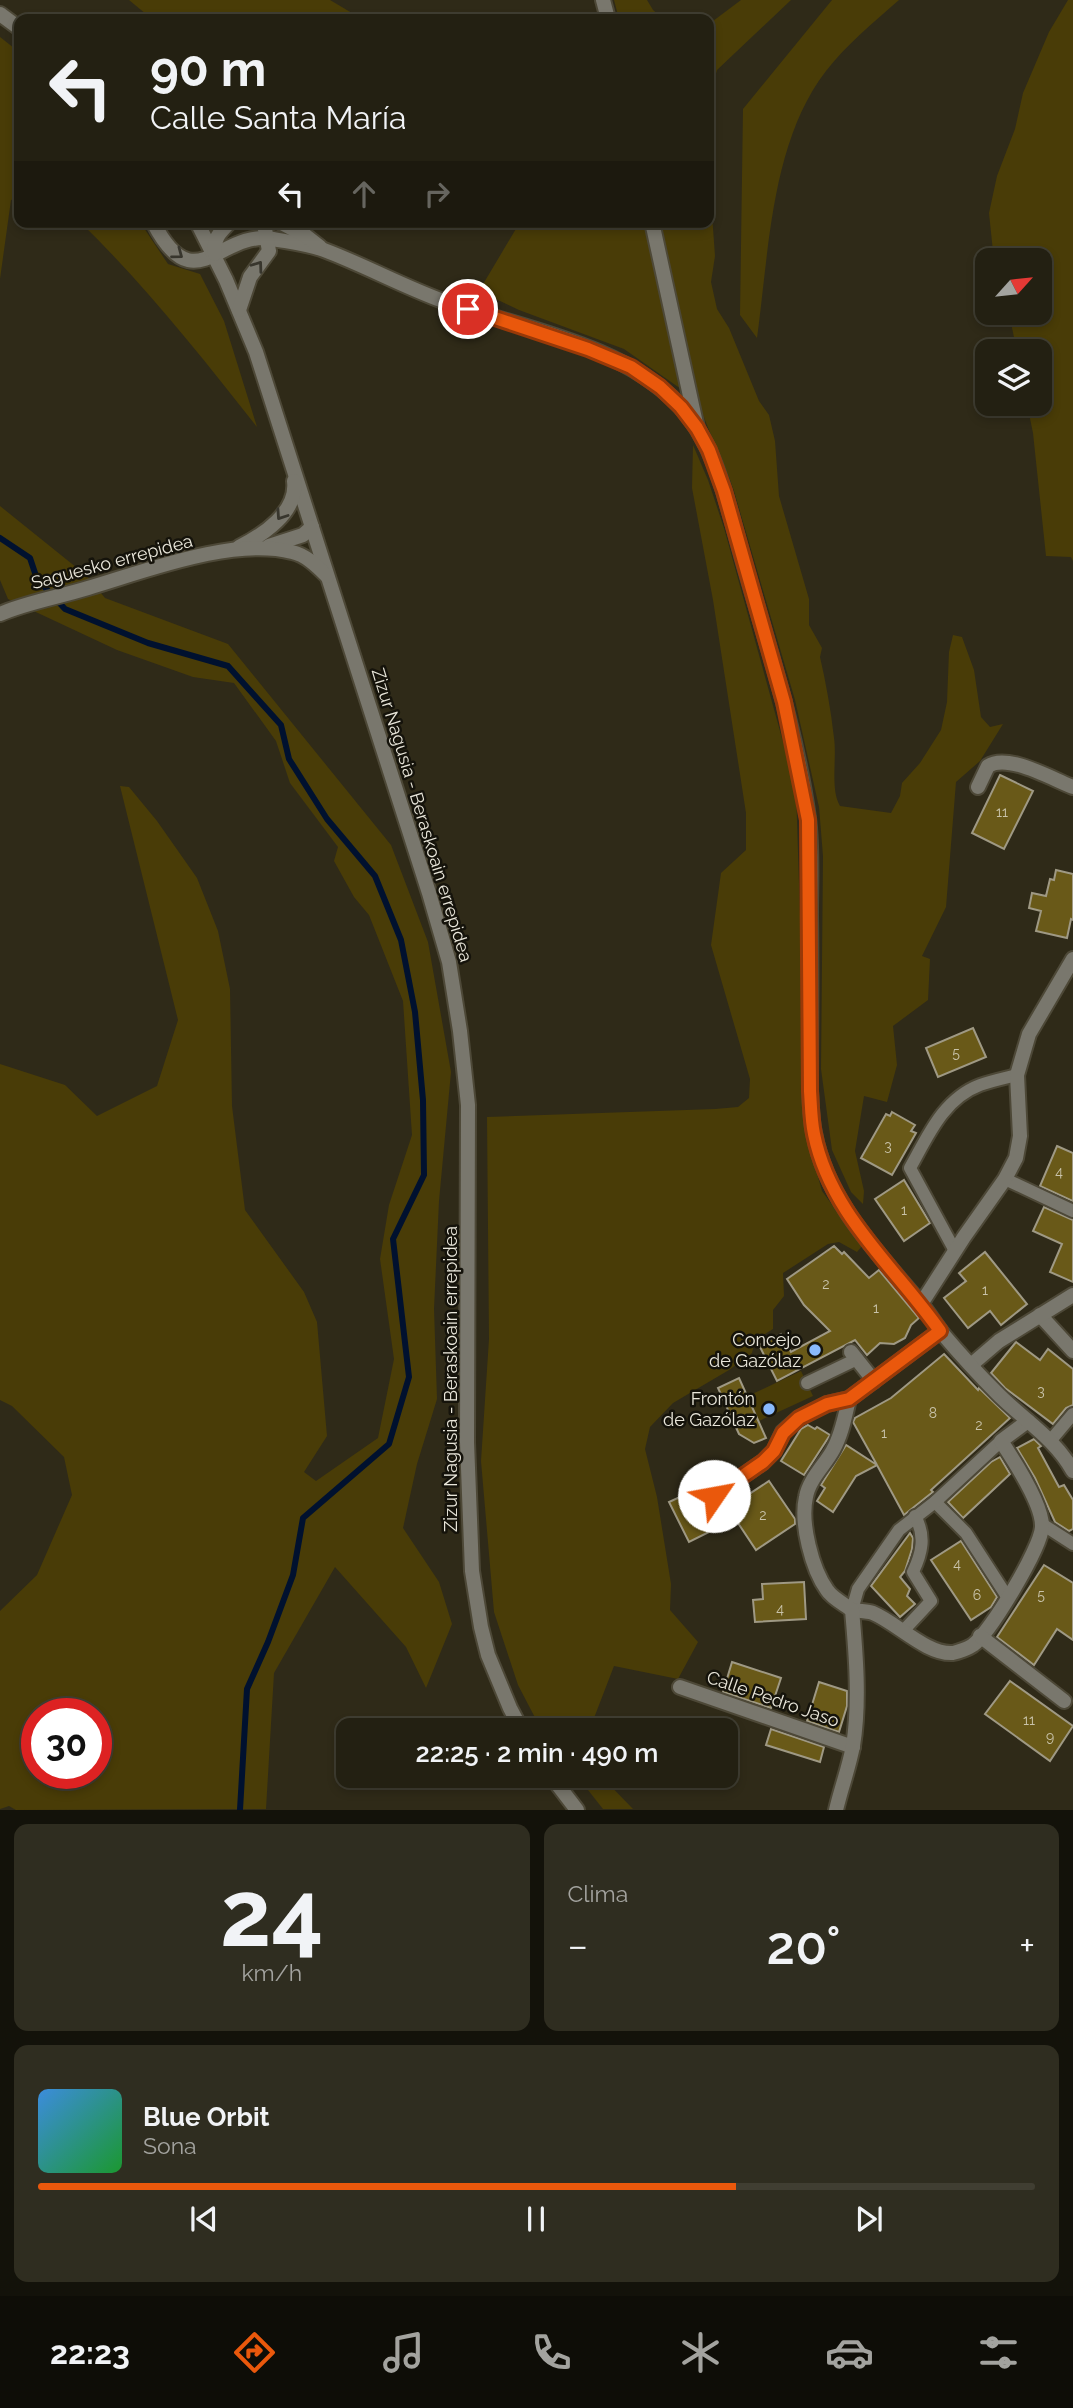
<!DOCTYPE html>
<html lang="es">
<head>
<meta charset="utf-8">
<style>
  :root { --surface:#232012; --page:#2f2d20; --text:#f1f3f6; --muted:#a3a39f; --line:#403e32; --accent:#ea580c }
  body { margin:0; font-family:Raleway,sans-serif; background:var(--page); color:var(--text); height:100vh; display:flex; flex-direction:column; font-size:26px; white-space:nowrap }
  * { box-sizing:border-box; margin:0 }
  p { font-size:23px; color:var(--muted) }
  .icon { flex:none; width:38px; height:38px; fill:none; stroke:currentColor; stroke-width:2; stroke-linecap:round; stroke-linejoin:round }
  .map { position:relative; height:1810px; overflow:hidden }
  .sheet { display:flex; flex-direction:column; gap:14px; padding:14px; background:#13120a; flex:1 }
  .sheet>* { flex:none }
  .top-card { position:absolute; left:14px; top:14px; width:700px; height:214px; border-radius:14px; box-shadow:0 4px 10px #0003,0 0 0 2px var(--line); background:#232012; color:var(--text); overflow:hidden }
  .needle { width:46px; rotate:63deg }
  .controls { position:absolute; left:975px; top:248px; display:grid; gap:14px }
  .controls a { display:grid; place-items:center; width:77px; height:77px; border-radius:14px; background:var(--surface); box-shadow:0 4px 10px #0003,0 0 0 2px var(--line); font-size:35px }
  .speed { position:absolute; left:21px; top:1698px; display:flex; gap:14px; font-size:35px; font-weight:700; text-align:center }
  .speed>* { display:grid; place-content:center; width:91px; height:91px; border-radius:50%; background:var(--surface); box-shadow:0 4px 10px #0003,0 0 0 2px var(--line); line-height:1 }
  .speed .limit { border:10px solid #d22; background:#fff; color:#111 }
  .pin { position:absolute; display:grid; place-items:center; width:60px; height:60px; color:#fff; margin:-30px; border:4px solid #fff; border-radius:50%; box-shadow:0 2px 7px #0007 }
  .me { position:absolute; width:77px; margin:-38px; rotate:57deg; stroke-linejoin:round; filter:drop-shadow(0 0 5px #0008) }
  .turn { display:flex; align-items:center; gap:24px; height:147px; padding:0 21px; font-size:32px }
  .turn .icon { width:91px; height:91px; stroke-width:2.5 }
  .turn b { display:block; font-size:49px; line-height:60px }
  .lanes { display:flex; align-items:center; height:66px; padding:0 21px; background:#0003; justify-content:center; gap:35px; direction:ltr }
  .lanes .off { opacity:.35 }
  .big { font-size:52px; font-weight:600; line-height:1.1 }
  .sheet .card { flex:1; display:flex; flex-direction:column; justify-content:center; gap:10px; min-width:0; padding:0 24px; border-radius:14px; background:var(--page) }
  .sheet .dial { align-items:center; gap:0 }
  .dial b { font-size:91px; line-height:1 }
  .song { display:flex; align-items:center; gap:21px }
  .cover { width:84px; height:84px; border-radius:10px; background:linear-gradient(135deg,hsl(210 70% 55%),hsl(130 70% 35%)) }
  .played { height:7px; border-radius:4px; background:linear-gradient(90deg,var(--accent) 70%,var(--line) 70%) }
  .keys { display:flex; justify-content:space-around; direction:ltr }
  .heat { display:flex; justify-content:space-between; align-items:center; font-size:38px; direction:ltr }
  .sheet .tiles { flex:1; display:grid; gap:14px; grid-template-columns:1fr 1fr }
  .card:last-child { grid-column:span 2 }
  .trip { position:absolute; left:336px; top:1718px; width:402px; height:70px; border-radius:14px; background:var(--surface); box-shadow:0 4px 10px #0003,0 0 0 2px var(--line); font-weight:600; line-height:70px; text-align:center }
  .tabs { display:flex; height:112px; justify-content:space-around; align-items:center; background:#0e0d07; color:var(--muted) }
  .tabs .icon { width:49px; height:49px }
  .tabs .selected { color:var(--accent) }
  .tabs b { font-size:32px; color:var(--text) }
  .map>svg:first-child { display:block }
  .green { fill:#493c07; fill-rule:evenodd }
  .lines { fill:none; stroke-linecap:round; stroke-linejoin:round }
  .stream { stroke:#00112f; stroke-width:6 }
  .building { fill:#695918; stroke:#9f9984; stroke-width:2 }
  .pedestrian-casing { stroke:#4d4837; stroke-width:16 }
  .minor-casing { stroke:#4d4837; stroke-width:18 }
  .tertiary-casing { stroke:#4d4837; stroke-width:18 }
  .pedestrian { stroke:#79776d; stroke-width:12 }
  .minor { stroke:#79776d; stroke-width:14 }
  .tertiary { stroke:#79776d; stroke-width:14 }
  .oneway { stroke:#38362d }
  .route-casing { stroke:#983908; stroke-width:18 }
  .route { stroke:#ea580c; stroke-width:12 }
  .poi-dot { fill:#8abafc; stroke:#15130b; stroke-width:2.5 }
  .labels { text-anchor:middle; stroke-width:5; stroke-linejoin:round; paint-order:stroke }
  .number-label { font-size:14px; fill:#c9c3aa }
  .street-label { font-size:18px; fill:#e9e6da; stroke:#15130b }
  .poi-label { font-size:18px; fill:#e9e6da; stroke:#15130b; text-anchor:end }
</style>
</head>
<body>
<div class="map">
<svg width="1073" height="1810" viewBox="0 0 1073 1810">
  <rect width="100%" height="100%" fill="#2f2a18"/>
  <g class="green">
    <polygon points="129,0 330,0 362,19 152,19"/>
    <polygon points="614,0 647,0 653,10 663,19 619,19"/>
    <polygon points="741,0 791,0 717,70 709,99 709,24"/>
    <path d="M832,0H899C874,22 846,45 826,71C771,142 769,251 757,338L740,315L743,109Z"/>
    <polygon points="1068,0 1073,0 1073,561 1071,557 1046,556 1033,433 1027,404 1040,404 1040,352 1017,352 1009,313 1040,313 1040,261 994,261 989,213 997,176 1015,129 1023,93 1049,32"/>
    <polygon points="0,37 19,52 19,198 11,200 0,279"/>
    <path d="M709,172L715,256L711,282L717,309L729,328L759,401L769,415L775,441L779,496L809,599V625L822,648L820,657C826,683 831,711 834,738C837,759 830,789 840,806L891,813L900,796L902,783L920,763L941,730L947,702L949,652L953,635L962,637L974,670L981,717L990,727L1003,724L980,761L956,782L946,907L922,956L930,959L928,1000L893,1026L897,1065L887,1102L864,1096L855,1151L864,1191L863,1204L851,1192L832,1150L821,1069L823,856L819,807L795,700L734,491C723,458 705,427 696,393L661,222H709Z"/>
    <path d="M80,222H140L168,264L200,274L224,321L257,427C201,356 145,285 80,222Z"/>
    <polygon points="520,222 646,222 681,389 624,349 519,310 479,291"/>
    <polygon points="693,445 708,480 724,528 796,789 802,978 801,1084 808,1142 822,1191 862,1246 857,1252 839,1242 828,1244 783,1273 784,1296 773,1310 773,1329 755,1340 752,1353 729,1370 673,1403 650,1427 645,1449 657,1497 671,1584 670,1610 698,1642 678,1679 614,1666 589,1731 542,1731 518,1685 494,1612 481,1461 489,1339 487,1117 715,1109 738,1107 749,1098 750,1079 711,945 721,873 746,850 746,813 713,600 692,488"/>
    <path d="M0,506L87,576L105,598L228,644L391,845L428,942L451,1072L439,1201L434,1309L437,1399L417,1464L403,1528L439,1582L452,1624L426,1688L406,1647L335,1567L274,1673L266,1809L16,1810L9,1806L0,1809V1611L37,1575L72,1495L64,1457L12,1406L0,1400V1064L65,1085L97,1116L157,1086L178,1020L120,786L129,787L157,821L197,878L218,931L230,989L232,1106L245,1210L304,1292L317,1322L327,1436L304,1472L316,1481L378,1438L394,1359L380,1259L389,1205L412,1135L403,1001L369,915L354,897L334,861L338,847L290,783L276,741L234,683L193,677L117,650L8,599L0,580ZM37,1713H96V1773H37Z"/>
    <polygon points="801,1371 813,1396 759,1421 748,1396"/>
    <polygon points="577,1776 601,1776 633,1809 603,1809"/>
  </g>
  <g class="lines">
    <polyline class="stream" points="0,538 30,558 37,579 65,609 148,643 228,666 281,725 289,759 327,819 375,876 401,940 415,1012 423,1100 424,1175 393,1239 409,1377 389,1444 303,1518 293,1575 268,1642 247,1689 240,1810"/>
  </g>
  <g class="building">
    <polygon points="1000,775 1033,791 1004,849 972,833"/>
    <polygon points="1056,870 1073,874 1073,920 1071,919 1067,938 1036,931 1041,911 1029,908 1032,893 1046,896 1050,879 1054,880"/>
    <polygon points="973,1028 986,1057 938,1077 926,1048"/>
    <polygon points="892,1112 915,1125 911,1131 916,1133 892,1175 861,1158 886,1114 890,1116"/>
    <polygon points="1057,1146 1073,1153 1073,1201 1040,1186"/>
    <polygon points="904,1180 930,1223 904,1241 875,1199"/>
    <polygon points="1044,1207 1073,1220 1073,1282 1050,1272 1062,1244 1033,1231"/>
    <polygon points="834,1246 842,1254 844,1252 869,1278 879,1270 919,1318 911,1325 905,1338 894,1344 880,1343 867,1355 855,1340 777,1381 759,1345 781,1334 791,1352 830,1331 804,1305 787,1279"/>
    <polygon points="985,1252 1027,1304 1001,1325 990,1311 968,1328 944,1298 966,1281 959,1273"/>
    <polygon points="1016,1342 1040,1360 1048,1349 1073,1369 1073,1405 1066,1408 1053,1424 1005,1388 991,1373"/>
    <polygon points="944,1354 978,1390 979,1388 1010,1418 931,1490 933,1492 929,1495 904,1515 877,1465 856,1476 833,1512 817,1501 825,1488 821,1485 846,1445 877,1465 853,1422 855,1418 891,1398"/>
    <polygon points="739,1378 766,1438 754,1443 739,1434 718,1388"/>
    <polygon points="808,1425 815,1429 817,1427 830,1435 804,1475 781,1461 801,1429"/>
    <polygon points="1034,1439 1041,1446 1038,1448 1059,1487 1064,1485 1073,1500 1073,1529 1069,1531 1055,1522 1035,1478 1017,1448"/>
    <polygon points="1000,1457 1010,1474 963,1518 948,1502 991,1462"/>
    <polygon points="769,1481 795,1519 795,1524 756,1550 728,1508"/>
    <polygon points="695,1490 715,1529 689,1542 669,1502"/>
    <polygon points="910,1533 913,1538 912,1549 905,1571 900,1577 910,1589 907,1596 915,1604 900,1617 871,1586"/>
    <polygon points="961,1541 997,1597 991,1607 971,1620 931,1560"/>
    <polygon points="1044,1565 1073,1583 1073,1640 1057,1629 1034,1665 997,1637"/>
    <polygon points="804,1582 806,1619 755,1622 753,1600 763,1599 762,1584"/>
    <polygon points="732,1662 781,1678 771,1708 723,1692"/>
    <polygon points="1010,1681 1073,1726 1050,1761 985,1714"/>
    <polygon points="819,1682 847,1691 847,1706 839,1732 807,1721"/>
    <polygon points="771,1729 824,1747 820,1762 766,1745"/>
  </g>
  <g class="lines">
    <defs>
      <g id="pedestrian">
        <polyline points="1005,1179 1073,1211"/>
        <path d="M955,1251L910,1168C928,1136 943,1099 980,1085C991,1081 1005,1078 1017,1075"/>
        <polyline points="807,1383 857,1359"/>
        <polyline points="1051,1440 1073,1414"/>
        <polyline points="935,1502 966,1533 1008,1598"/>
        <polyline points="1042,1524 1073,1544"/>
        <polyline points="852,1610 858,1589 899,1530 935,1502 1001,1441"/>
        <path d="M904,1630L931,1601L913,1572C922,1553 926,1536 915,1516"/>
      </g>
      <g id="minor">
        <polyline points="603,0 608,19"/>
        <polyline points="652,222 697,428"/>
        <path d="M978,787L988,766C1008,753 1052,779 1073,787"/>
        <polyline points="921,1304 964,1237 1005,1179 1016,1158 1020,1136 1017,1075 1029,1034 1073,959"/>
        <polyline points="1040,1315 1073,1351"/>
        <polyline points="851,1352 874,1381"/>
        <polyline points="971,1365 999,1341 1073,1295"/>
        <polyline points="714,1496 763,1462 774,1451 783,1432 799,1418 827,1404 849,1399 940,1331"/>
        <path d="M852,1610C859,1611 867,1611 873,1613C897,1623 927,1655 953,1653C958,1652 969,1648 973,1645C990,1633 1041,1548 1042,1527C1043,1505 1013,1459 1001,1441L1028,1421"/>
        <polyline points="980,1636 1064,1701"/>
        <polyline points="680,1687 853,1747"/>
        <path d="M836,1810C841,1789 849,1767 853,1746C860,1703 856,1654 852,1610C844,1604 832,1598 827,1590C812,1569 800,1523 806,1497C809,1479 825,1465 833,1450C842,1434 845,1416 849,1399"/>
      </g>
      <g id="tertiary">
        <polyline points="0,14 19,28"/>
        <path d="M153,222C195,304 219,229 273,239C289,242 308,244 324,250C364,265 402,286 443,301C521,329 620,343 679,405C717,445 728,507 743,559C767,644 796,730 808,818C812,849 810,883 810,915C811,974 810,1032 810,1091C811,1105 811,1120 814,1133C827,1202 877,1252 920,1303C928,1312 934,1323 942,1333C959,1353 977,1373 996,1392C1022,1419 1054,1437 1073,1471"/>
        <polyline points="197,222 226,280 256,352 429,893 449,962 460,1031 468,1105 467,1442 472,1571 481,1627 488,1655 510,1708 522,1731"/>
        <polyline points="280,222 306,236 320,247"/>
        <path d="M215,254C213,239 219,233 230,222"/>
        <polyline points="239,310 250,277 269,251 265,229 262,222"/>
        <polyline points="269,546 303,535 312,527"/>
        <path d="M239,547C263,535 298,512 294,481"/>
        <path d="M0,614C28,602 59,597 88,588C146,571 232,537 292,552C306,555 317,566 327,576"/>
        <polyline points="551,1776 577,1810"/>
      </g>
    </defs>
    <use href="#pedestrian" class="pedestrian-casing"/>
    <use href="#minor" class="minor-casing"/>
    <use href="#tertiary" class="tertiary-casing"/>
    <use href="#pedestrian" class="pedestrian"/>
    <use href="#minor" class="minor"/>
    <use href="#tertiary" class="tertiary"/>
  </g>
  <defs><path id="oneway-chevron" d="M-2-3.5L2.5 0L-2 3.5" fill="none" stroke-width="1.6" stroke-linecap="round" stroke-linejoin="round" transform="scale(1.75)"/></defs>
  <g class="oneway">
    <use href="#oneway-chevron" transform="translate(178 254) rotate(37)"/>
    <use href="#oneway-chevron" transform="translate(258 266) rotate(-54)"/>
    <use href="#oneway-chevron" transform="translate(281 515) rotate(124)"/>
  </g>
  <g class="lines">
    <defs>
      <path id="route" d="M468,309L588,349L631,367L660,387L681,407L697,428L709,450L724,491L784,702L808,820L810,1091C811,1105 811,1120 814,1134C830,1214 895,1267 940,1331L849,1399L827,1404L799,1418L783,1433L774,1451L763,1462L714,1496"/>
    </defs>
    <use href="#route" class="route-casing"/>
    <use href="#route" class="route"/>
  </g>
  <g class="poi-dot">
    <circle cx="815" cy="1350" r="7"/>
    <circle cx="769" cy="1409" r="7"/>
  </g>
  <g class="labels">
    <g class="number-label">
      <text x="1002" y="817">11</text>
      <text x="956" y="1058">5</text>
      <text x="888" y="1151">3</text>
      <text x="1059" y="1177">4</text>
      <text x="904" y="1215">1</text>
      <text x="826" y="1289">2</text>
      <text x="985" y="1295">1</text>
      <text x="876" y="1313">1</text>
      <text x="1041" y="1396">3</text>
      <text x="933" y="1418">8</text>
      <text x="979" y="1430">2</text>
      <text x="884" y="1438">1</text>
      <text x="763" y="1520">2</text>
      <text x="957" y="1569">4</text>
      <text x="977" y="1600">6</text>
      <text x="1041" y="1600">5</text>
      <text x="780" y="1614">4</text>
      <text x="1029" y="1725">11</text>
      <text x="1050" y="1742">9</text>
    </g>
    <g class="street-label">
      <text transform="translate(112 562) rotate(-15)" y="6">Saguesko errepidea</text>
      <text transform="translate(422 815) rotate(73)" y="6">Zizur Nagusia - Beraskoain errepidea</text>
      <text transform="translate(451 1379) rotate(-90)" y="6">Zizur Nagusia - Beraskoain errepidea</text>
      <text transform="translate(773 1699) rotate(19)" y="6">Calle Pedro Jaso</text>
    </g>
    <g class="poi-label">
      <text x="801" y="1346">Concejo<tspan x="801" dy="21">de Gazólaz</tspan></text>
      <text x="755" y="1405">Frontón<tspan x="755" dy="21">de Gazólaz</tspan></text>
    </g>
  </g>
</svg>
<div class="controls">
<a><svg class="needle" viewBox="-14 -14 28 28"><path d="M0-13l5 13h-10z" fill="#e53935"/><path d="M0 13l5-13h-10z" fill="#a3a39f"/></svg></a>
<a><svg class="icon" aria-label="layers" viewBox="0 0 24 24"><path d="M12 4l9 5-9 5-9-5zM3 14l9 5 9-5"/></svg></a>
</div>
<div class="speed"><div class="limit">30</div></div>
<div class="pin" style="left:468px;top:309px;background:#d93025"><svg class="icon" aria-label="arrive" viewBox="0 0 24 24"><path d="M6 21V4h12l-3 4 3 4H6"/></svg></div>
<svg class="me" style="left:714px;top:1496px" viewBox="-20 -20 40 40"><circle r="19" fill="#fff"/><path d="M0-13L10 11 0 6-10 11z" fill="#ea580c"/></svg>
<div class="trip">22:25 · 2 min · 490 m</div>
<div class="top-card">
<div class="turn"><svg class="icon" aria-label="left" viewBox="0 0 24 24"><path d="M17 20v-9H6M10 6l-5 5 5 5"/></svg><div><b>90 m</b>Calle Santa María</div></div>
<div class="lanes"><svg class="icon" aria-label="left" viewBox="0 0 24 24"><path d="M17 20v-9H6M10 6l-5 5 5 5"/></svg><svg class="icon off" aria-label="ahead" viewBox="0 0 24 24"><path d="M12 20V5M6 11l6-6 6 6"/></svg><svg class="icon off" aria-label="right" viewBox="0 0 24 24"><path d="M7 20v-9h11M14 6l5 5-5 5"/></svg></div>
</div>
</div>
<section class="sheet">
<div class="tiles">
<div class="card dial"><b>24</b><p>km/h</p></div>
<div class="card"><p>Clima</p>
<div class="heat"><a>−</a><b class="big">20°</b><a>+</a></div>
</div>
<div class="card">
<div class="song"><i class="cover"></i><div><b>Blue Orbit</b><p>Sona</p></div></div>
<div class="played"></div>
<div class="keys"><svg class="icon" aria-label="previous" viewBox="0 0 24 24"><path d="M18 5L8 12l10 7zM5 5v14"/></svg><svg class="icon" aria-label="pause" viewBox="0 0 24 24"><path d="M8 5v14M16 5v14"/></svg><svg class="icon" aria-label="next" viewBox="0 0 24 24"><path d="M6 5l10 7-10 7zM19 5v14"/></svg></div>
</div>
</div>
</section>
<nav class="tabs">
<b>22:23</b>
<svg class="icon selected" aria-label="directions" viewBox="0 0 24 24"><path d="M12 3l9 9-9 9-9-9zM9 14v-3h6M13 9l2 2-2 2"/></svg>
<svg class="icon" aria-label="music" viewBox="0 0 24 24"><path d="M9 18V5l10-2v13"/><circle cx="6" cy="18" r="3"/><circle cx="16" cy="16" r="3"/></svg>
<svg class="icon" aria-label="phone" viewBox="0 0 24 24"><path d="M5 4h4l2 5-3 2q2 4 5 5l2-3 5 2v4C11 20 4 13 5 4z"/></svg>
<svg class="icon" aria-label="climate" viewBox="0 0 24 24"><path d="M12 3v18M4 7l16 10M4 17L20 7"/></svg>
<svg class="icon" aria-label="car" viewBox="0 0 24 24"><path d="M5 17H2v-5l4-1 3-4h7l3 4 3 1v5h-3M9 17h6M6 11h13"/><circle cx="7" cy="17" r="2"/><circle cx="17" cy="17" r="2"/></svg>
<svg class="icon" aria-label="filters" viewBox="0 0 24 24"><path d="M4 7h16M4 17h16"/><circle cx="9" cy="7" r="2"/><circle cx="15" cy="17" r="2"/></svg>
</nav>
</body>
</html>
